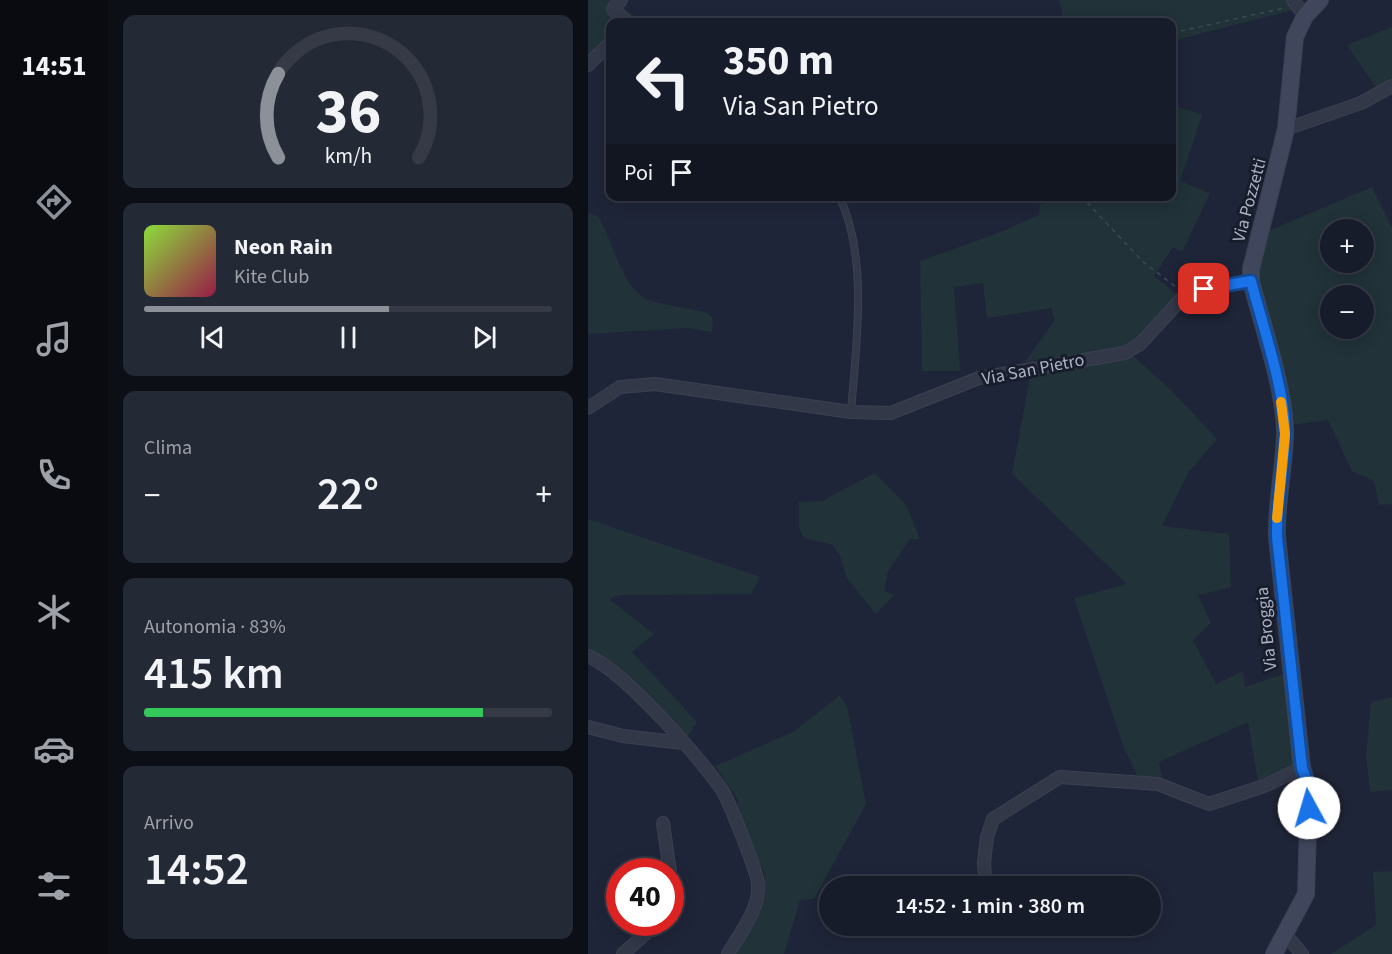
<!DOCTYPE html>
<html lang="it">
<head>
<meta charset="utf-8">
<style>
  :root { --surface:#171c2a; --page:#242936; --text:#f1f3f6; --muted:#9ea1a8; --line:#363a47; --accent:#8c9099 }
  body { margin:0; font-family:"Source Sans 3",sans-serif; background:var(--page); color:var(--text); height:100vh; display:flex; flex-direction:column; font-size:22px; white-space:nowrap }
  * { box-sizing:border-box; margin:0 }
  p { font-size:20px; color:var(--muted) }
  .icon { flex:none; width:33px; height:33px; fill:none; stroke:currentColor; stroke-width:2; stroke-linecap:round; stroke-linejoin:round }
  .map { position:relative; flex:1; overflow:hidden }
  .details { display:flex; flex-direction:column; gap:15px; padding:15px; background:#0d0f17; width:480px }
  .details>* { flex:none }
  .guide { position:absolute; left:18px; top:18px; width:570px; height:183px; border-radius:12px; box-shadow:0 3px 15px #0003,0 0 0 2px var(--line); background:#171c2a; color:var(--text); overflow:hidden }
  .controls { position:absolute; left:732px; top:219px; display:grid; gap:12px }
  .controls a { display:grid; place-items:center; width:54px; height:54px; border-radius:50%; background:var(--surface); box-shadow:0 3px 15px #0003,0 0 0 2px var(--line); font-size:30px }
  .speed { position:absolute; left:18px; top:858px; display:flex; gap:12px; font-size:30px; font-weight:700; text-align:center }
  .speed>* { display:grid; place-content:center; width:78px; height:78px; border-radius:50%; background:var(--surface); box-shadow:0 3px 15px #0003,0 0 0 2px var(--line); line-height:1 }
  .speed .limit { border:9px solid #d22; background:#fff; color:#111 }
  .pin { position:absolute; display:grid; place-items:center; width:51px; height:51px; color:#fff; margin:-26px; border-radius:12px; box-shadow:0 3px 9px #0006 }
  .me { position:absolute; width:66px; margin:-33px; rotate:354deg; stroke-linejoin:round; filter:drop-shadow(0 0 4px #0008) }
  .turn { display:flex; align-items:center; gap:21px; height:126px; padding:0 18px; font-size:27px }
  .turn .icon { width:78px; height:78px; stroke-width:2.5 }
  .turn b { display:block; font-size:42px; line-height:51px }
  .then { display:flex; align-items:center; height:57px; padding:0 18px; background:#0003; gap:12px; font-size:22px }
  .big { font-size:45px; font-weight:600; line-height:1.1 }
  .details .tile { flex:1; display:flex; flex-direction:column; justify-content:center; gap:9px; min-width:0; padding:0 21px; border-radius:12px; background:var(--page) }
  .details .dial { align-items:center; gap:0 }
  .dial svg { height:156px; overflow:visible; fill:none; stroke:var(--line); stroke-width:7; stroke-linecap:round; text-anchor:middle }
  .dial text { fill:var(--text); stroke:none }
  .song { display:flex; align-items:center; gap:18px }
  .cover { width:72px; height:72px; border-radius:9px; background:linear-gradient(135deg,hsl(90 70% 55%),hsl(340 70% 35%)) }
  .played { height:6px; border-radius:3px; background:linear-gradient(90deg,var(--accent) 60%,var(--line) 60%) }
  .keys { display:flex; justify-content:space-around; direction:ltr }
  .heat { display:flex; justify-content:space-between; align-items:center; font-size:33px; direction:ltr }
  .charge { height:9px; border-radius:4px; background:linear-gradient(90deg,#34c759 83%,var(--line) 0) }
  .trip { position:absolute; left:231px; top:876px; width:342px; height:60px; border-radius:30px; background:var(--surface); box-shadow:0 3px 15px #0003,0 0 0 2px var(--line); font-weight:600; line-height:60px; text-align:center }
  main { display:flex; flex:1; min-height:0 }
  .tab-bar { display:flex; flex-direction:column; width:108px; justify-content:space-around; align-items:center; background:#090b11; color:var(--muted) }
  .tab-bar .icon { width:42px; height:42px }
  .tab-bar .on { color:var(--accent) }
  .tab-bar b { font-size:27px; color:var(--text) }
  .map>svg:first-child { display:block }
  .green { fill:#213239; fill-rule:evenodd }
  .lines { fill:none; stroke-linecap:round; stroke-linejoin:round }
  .lane-casing { stroke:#3c4152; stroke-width:8 }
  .street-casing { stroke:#3c4152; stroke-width:14 }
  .secondary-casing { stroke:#3c4152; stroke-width:18 }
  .path { stroke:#394b51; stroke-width:1.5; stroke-dasharray:4.5 4.5; stroke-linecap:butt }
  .lane { stroke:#323848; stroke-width:6 }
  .street { stroke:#323848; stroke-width:12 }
  .secondary { stroke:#40465b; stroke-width:16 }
  .route-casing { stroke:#114b97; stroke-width:15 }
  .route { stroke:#1a73e8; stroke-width:10 }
  .slow { stroke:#f59e0b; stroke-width:10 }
  .labels { text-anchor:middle; stroke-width:6; stroke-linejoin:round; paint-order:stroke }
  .street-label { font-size:18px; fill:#acb2c5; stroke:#181d2c }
</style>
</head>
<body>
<main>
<nav class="tab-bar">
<b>14:51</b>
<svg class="icon on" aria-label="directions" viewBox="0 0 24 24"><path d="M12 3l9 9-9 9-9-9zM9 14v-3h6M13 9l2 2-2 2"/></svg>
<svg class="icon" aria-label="music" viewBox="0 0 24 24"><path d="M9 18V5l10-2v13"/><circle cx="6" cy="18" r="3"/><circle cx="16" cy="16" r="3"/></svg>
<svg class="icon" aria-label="phone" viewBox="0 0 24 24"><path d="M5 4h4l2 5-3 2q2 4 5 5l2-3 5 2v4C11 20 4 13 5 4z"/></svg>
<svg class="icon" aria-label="climate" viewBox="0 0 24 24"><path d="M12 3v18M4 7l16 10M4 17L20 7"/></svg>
<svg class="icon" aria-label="car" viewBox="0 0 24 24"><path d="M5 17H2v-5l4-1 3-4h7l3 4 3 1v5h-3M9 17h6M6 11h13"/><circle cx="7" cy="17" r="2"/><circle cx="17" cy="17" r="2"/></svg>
<svg class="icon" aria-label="filters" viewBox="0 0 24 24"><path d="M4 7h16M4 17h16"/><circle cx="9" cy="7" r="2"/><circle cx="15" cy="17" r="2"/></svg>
</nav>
<section class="details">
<div class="tile dial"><svg viewBox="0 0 100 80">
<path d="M14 69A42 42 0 1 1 86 69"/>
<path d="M14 69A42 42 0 0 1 14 26" stroke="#8c9099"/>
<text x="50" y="56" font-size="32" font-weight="700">36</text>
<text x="50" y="72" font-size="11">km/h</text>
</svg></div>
<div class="tile">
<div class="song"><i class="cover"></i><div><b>Neon Rain</b><p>Kite Club</p></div></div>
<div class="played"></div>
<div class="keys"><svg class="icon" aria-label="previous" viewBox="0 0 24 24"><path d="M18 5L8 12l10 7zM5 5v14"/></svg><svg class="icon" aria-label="pause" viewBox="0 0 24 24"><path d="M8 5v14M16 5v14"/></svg><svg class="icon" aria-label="next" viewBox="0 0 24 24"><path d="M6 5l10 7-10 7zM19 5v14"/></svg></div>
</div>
<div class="tile"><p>Clima</p>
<div class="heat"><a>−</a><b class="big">22°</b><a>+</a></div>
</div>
<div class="tile"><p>Autonomia · 83%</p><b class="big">415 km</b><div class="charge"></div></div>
<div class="tile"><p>Arrivo</p><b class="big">14:52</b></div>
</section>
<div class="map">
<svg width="804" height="954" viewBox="0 0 804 954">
  <rect width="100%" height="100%" fill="#1f2538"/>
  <g class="green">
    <polygon points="0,0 33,0 34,7 49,18 51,22 22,22 22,55 0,72"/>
    <polygon points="471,0 700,0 710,9 584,41 584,22 476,22"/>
    <polygon points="804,27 804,83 790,90 759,45"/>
    <polygon points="584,105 614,115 592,181 622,193 594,252 585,247 566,276 593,298 543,354 584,391 629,439 600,473 574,526 641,534 643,587 610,595 623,623 605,640 628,684 655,671 657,687 701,672 715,770 671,788 660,722 571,762 575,784 549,775 536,748 486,598 539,584 424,474 444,366 454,363 455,359 437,362 467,320 463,308 399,318 395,283 366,287 372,371 334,371 332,261 405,235 451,215 452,204 470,199 469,197 584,196"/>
    <path d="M784,187L804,227V504L791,505L786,481L764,471L740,420L703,425L671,284L672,264L680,231ZM742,230H776V262H742ZM742,296H776V328H742Z"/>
    <path d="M0,213L10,216C25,240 34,291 61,300C80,306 101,308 120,313L125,319L124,332L100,328L0,334Z"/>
    <polygon points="287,473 318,505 332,539 322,539 300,571 296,591 306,595 288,614 259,578 252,556 245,545 216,538 211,528 211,502 234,501"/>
    <path d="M0,519L172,577L163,594L32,595L21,599L66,634L44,652L109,722L98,739C73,713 34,659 0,653Z"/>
    <polygon points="252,695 259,706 278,804 226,899 212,900 196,954 146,954 172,912 177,894 176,872 156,833 149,809 150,800 127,766 205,732"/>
    <polygon points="804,697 804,790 782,792 778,754 783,702"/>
    <polygon points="804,871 804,954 743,954 788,925 785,872"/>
  </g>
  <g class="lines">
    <defs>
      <path id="lane" d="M251,196C281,257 268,346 263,412"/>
      <g id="street">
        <polyline points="33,0 25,9 39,22"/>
        <polyline points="705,0 717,16"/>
        <polyline points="0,65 22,43"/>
        <polyline points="698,129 773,103 804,86"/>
        <polyline points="0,408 32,387 67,384 263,412 303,413 391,378 537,353 552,344 599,293 663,281"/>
        <path d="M0,656C37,672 110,756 134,790C141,801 169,871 170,884C172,909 152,933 140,954"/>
        <polyline points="0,727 35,736 95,743"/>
        <polyline points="75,823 82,872"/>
        <polyline points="82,874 87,906 82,911"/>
        <polyline points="403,886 397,877 396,863 399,837 405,819 472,777 570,784 621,804 676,786 714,768"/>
        <polyline points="697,934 714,954"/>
        <polyline points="35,954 70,922"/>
      </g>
      <path id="secondary" d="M686,954L718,894L721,789L714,768L689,537C688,503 696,470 697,435C698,393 674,324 663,281V269L698,129L707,37L717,16L732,0"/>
    </defs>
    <use href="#lane" class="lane-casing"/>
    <use href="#street" class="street-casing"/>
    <use href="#secondary" class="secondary-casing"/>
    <g class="path">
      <polyline points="584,33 696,8"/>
      <polyline points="493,196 554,261 588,287"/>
    </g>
    <use href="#lane" class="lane"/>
    <use href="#street" class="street"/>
    <use href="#secondary" class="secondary"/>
  </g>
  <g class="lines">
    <defs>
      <path id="route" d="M616,289L663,281C674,324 698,393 697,435C696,470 688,503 689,537L714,768L722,789L721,808"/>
    </defs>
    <use href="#route" class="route-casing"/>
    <use href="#route" class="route"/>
    <polyline class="slow" points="689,518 697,434 693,402"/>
  </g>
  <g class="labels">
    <g class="street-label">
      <text transform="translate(661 200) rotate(-75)" y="6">Via Pozzetti</text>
      <text transform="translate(445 369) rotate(-11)" y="6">Via San Pietro</text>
      <text transform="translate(678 629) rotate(-96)" y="6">Via Broggia</text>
    </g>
  </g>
</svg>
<div class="controls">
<a>+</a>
<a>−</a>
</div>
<div class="speed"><div class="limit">40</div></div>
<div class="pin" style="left:616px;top:289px;background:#d93025"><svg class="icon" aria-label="arrive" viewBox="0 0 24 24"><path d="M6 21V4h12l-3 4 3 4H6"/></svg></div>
<svg class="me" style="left:721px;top:808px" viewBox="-20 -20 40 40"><circle r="19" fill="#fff"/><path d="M0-13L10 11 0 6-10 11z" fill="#1a73e8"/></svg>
<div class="trip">14:52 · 1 min · 380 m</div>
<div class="guide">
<div class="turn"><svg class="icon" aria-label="left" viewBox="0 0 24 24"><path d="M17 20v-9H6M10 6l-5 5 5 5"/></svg><div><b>350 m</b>Via San Pietro</div></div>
<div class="then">Poi<svg class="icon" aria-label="arrive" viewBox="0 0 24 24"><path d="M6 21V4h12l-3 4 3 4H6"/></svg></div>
</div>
</div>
</main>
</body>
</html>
